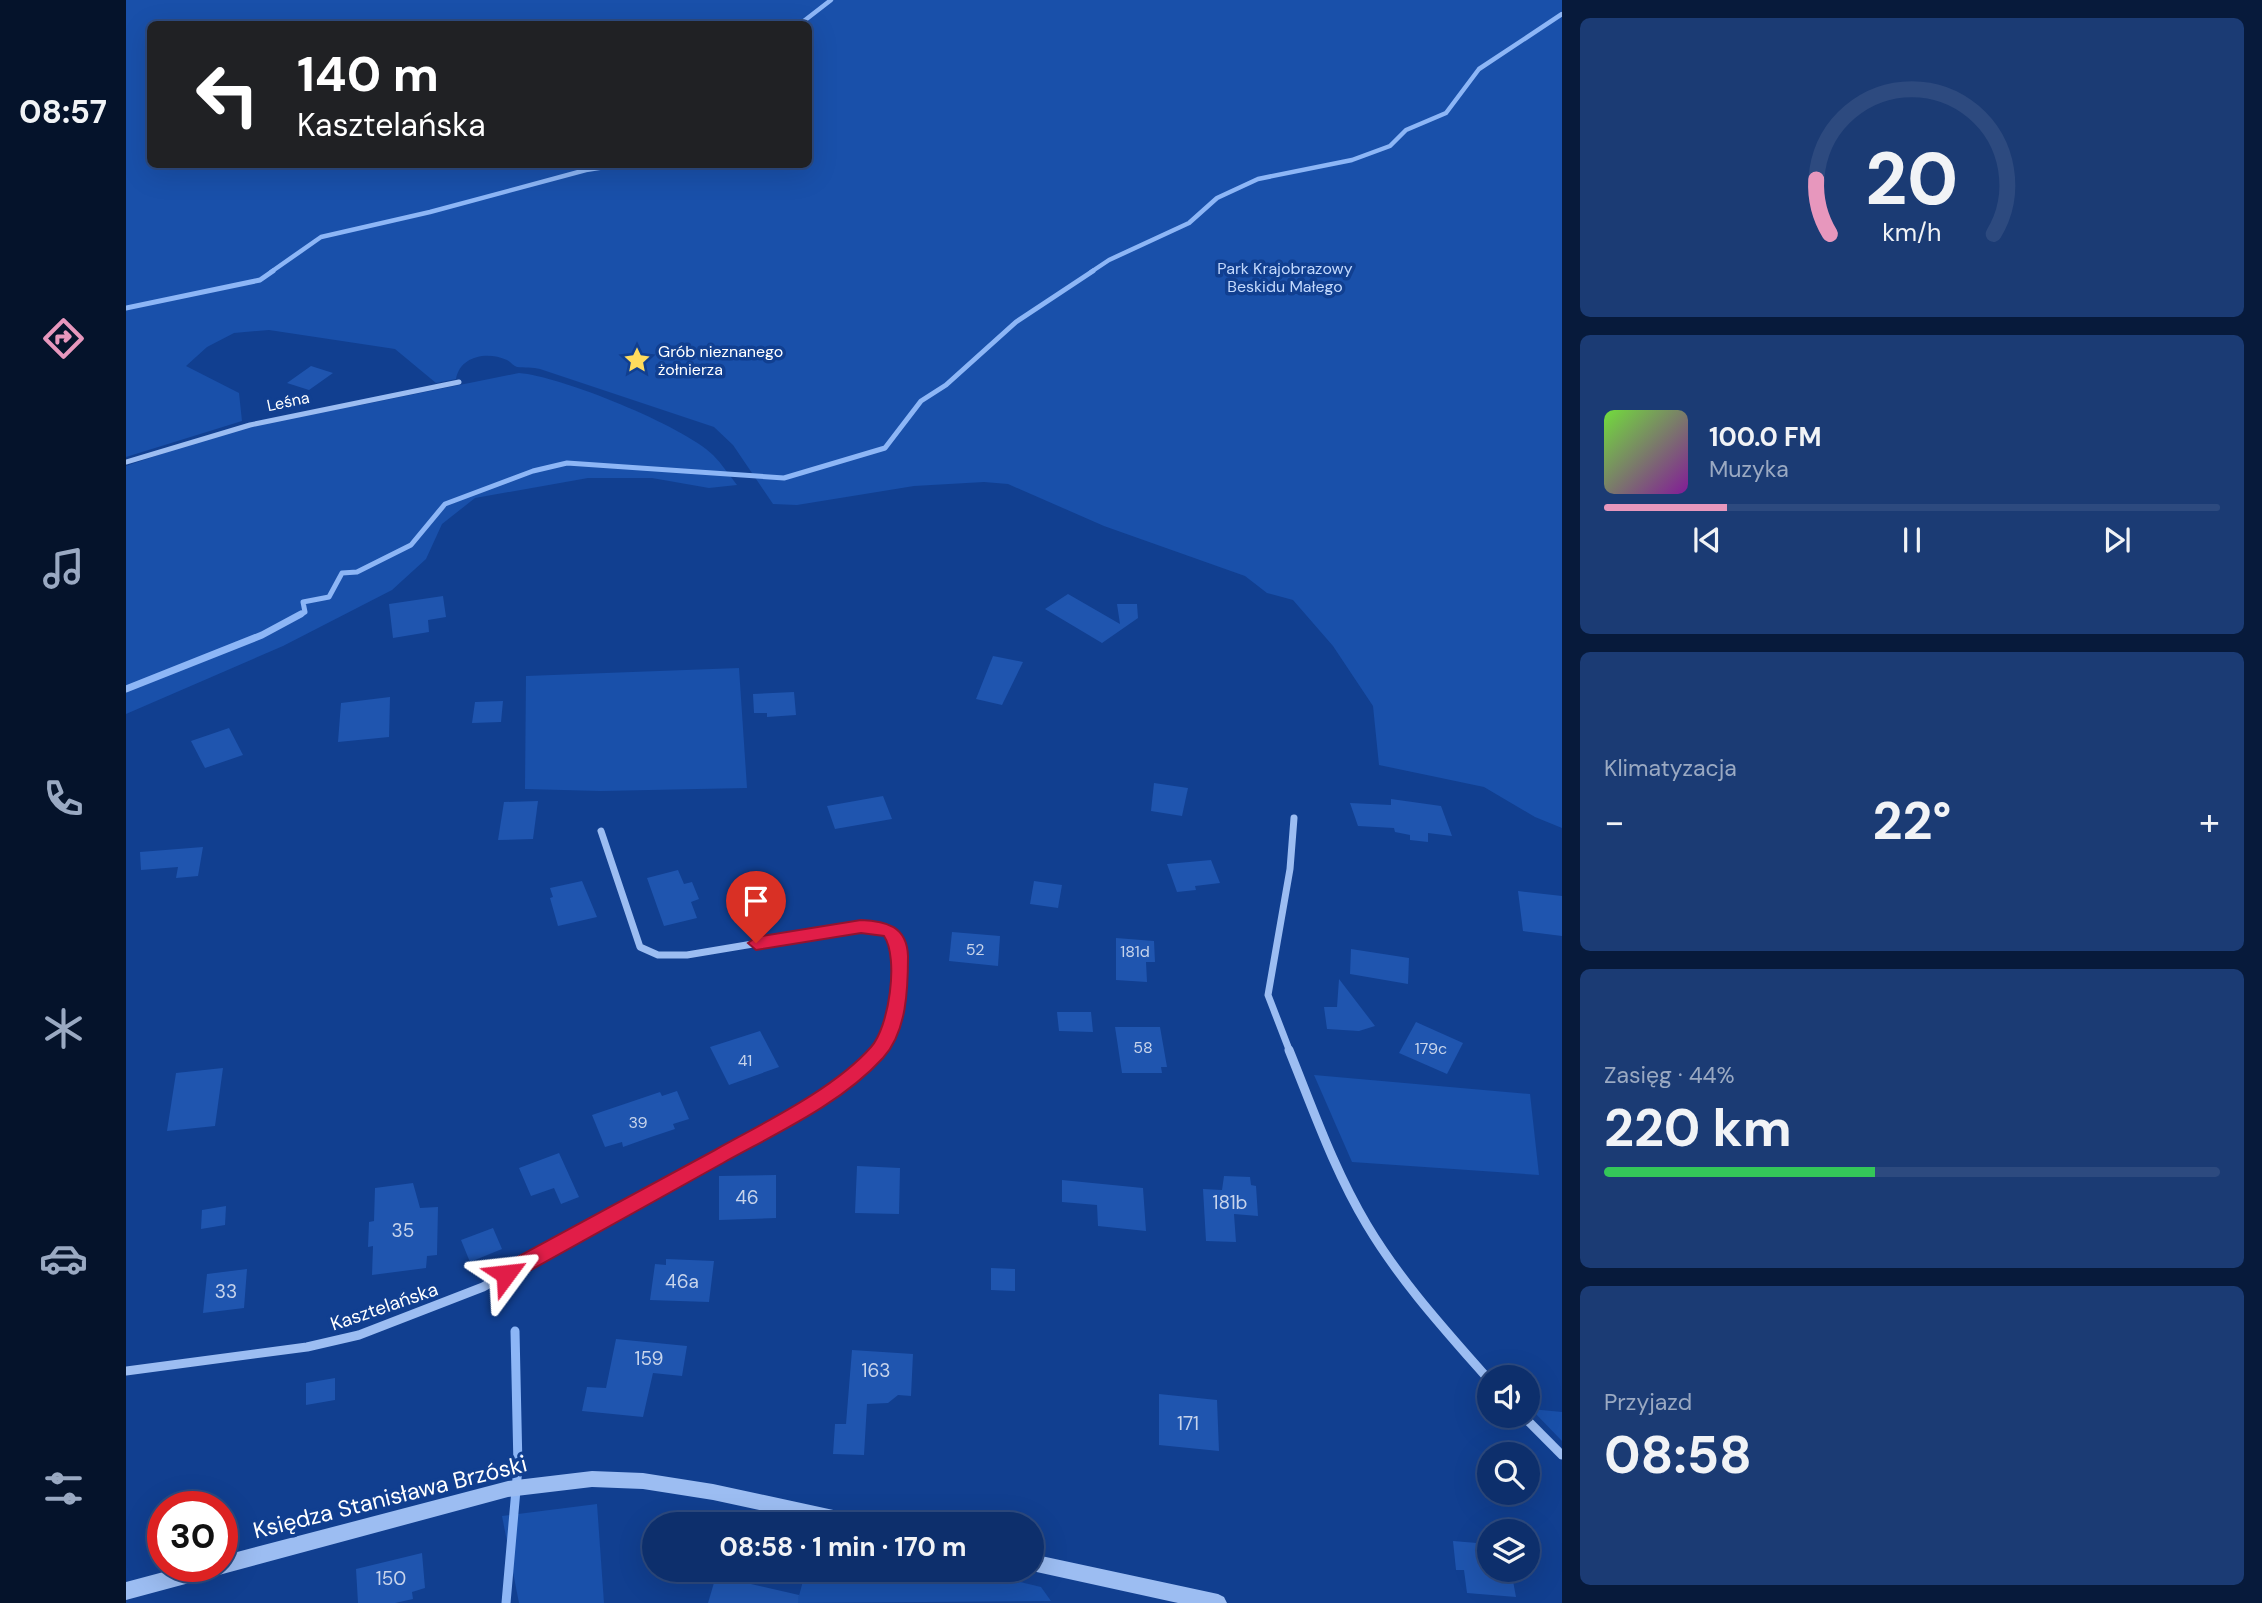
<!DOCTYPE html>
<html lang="pl">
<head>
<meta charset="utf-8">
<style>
  :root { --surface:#0d2f6c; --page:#1b3b74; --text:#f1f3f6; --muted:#9aa9c2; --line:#2d4a7f; --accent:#e797bd }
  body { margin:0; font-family:"DM Sans",sans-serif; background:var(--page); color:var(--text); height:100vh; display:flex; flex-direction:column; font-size:26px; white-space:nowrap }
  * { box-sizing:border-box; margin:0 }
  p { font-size:23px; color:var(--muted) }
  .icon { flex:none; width:38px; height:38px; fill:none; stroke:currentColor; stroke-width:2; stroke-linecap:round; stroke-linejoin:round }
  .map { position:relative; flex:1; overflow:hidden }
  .side { display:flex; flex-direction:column; gap:18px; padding:18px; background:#071a3b; width:700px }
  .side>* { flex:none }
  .top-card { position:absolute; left:21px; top:21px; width:665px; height:147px; border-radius:10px; box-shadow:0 7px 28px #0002,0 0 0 2px var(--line); background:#202124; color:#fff; overflow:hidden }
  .tools { position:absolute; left:1351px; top:1365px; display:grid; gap:14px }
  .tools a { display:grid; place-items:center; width:63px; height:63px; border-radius:50%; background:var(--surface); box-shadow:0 7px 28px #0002,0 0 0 2px var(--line); font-size:35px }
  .speed { position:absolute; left:21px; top:1491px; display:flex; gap:14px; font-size:35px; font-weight:700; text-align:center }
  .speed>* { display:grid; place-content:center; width:91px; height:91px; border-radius:50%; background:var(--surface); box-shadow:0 7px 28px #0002,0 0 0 2px var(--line); line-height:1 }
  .speed .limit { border:10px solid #d22; background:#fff; color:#111 }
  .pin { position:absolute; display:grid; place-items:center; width:60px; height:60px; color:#fff; margin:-72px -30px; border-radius:50% 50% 50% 0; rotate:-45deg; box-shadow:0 0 7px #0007 }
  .pin .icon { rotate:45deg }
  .me { position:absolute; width:77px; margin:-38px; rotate:60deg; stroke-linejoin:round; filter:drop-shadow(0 0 5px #0008) }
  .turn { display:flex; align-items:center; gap:24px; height:147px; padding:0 35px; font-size:32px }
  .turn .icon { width:91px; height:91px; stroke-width:2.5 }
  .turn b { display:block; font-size:49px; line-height:60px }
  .big { font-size:52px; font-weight:700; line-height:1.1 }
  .side .widget { flex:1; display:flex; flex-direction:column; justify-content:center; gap:10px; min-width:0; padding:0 24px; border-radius:10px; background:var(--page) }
  .side .dial { align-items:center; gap:0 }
  .dial svg { height:182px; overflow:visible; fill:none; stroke:var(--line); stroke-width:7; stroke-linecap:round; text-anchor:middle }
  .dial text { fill:var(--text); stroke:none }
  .song { display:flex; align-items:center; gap:21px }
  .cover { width:84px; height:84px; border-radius:10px; background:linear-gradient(135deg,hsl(100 70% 55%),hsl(290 70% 35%)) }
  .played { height:7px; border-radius:4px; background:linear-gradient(90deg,var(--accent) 20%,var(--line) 20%) }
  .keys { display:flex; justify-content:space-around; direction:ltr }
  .heat { display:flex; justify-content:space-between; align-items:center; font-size:38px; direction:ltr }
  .charge { height:10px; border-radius:5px; background:linear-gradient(90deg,#34c759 44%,var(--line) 0) }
  .trip { position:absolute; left:516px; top:1512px; width:402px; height:70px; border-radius:35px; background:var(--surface); box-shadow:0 7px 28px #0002,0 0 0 2px var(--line); font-weight:700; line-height:70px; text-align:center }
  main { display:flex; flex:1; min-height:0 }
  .tab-bar { display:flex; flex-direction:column; width:126px; justify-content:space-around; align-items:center; background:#05132b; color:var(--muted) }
  .tab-bar .icon { width:49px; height:49px }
  .tab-bar .active { color:var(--accent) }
  .tab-bar b { font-size:32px; color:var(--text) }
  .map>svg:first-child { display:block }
  .green { fill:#1950aa; fill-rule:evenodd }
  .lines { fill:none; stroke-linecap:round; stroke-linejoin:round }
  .stream-far3 { stroke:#8db6f6; stroke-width:4.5 }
  .stream-far2 { stroke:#8db6f6; stroke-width:5 }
  .stream-far1 { stroke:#8db6f6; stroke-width:7 }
  .stream { stroke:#8db6f6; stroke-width:9 }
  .building { fill:#1f55af }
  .minor-far2 { stroke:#9cbdf2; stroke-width:5 }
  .minor-far1 { stroke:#9cbdf2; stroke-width:7 }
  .minor { stroke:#9cbdf2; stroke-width:9 }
  .tertiary { fill:#9cbdf2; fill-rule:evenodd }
  .route { fill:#e11d48; stroke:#92132f; stroke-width:2 }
  .labels { text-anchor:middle; stroke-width:7; stroke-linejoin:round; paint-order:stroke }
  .far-park-label { font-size:16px; fill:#c3d9fd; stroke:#113f90 }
  .far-poi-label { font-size:16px; fill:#fff; stroke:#113f90; text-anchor:start }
  .far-street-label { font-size:16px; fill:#fff; stroke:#113f90 }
  .number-label { font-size:16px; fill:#c7d4eb }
  .near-number-label { font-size:19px; fill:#c7d4eb }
  .street-label { font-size:19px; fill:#fff; stroke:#113f90 }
  .near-street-label { font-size:23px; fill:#fff; stroke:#113f90 }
</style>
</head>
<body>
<main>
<nav class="tab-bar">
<b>08:57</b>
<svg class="icon active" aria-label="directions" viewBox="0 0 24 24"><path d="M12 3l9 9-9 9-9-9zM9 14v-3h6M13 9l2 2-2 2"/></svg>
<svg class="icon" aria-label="music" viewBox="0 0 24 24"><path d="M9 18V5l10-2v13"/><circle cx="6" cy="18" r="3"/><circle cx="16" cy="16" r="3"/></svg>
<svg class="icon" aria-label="phone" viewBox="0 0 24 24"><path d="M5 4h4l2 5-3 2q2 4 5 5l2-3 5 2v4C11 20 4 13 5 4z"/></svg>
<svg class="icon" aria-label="climate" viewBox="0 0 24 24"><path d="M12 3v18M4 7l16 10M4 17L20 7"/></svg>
<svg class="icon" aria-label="car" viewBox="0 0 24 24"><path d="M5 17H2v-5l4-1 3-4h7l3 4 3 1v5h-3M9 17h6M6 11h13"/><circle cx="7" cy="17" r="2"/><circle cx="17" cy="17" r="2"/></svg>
<svg class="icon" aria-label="filters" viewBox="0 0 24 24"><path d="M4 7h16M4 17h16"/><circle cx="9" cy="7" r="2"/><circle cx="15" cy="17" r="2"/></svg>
</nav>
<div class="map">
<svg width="1436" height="1603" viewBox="0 0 1436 1603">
  <rect width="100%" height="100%" fill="#113f90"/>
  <g class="green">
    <path d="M0,0H1436V828L1409,817L1358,787L1253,765L1247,706L1207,646L1167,600L1141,593L1119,576L978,526L882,484L858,482L788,486L671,505L647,504L607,445L588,427L414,369C407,367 398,368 391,367C387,366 385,362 381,360C361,351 334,356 330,379L310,383L269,349L143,330L108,333L81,347L60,366L113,393L116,421L0,457ZM682,24V164H24V24Z"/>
    <path d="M393,373C434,376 558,426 587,455C596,464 603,475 611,485L583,488L526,478H462L349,498L316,524L300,559L266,590L157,646L0,714V466L91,435L171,414L235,405Z"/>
    <polygon points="613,668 621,788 475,791 399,789 400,676"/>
    <polygon points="1188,1075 1404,1094 1413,1175 1226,1162"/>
    <polygon points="1405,1409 1436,1412 1436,1441"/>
    <polygon points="471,1504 478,1603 393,1603 376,1516"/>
    <polygon points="680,1570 844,1570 915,1587 925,1601 671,1603"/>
  </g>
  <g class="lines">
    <g class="stream-far3">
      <polyline points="674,24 705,0"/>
      <polyline points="145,272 195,237 304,212 460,170 498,164"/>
      <polyline points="965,272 983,260 1063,223 1091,198 1132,179 1226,160 1264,146 1280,130 1320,113 1353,69 1436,14"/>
    </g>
    <g class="stream-far2">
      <polyline points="0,308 134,280 147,271"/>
      <polyline points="172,616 179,612 177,602 203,597 216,573 231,572 285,545 319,504 407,471 441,463 658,478 759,448 795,401 820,385 890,322 967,271"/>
    </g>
    <polyline class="stream-far1" points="0,689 136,635 175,614"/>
    <polyline class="stream" points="380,1603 392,1467 389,1331"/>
  </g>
  <g class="building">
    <polygon points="185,366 207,373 183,390 161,383"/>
    <polygon points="942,594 994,624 991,604 1011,604 1012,618 976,643 919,609"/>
    <polygon points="317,596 320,617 302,620 303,632 267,638 263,604"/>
    <polygon points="867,656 897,662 876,705 850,699"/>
    <polygon points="668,692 670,715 641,717 641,713 628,713 627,694"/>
    <polygon points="264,697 263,737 212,742 215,703"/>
    <polygon points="377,701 375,722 346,723 349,702"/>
    <polygon points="103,728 117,755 79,768 65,741"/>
    <polygon points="1028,783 1062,788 1056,816 1025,811"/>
    <polygon points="757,796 766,819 709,829 701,806"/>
    <polygon points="1265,799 1315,806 1326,836 1302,833 1302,842 1284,840 1284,835 1269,832 1268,828 1232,826 1224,803 1265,805"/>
    <polygon points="412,801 407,839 372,840 378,802"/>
    <polygon points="77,847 72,876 50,878 52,867 15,870 14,852"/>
    <polygon points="1085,860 1094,883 1069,886 1070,890 1051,892 1041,864"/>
    <polygon points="552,870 558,884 566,882 573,899 565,902 571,918 538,926 521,878"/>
    <polygon points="456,881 471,917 432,926 424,898 427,897 424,888"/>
    <polygon points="908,881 936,885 932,908 904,904"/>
    <polygon points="1392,891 1436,896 1436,936 1397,931"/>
    <polygon points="826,932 874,936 872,966 823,961"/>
    <polygon points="990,938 1028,941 1029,962 1020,962 1021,982 990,980"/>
    <polygon points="1225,949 1283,958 1282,984 1224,974"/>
    <polygon points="1213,979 1249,1026 1233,1031 1201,1029 1198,1007 1211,1007"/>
    <polygon points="931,1012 965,1012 967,1032 933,1031"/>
    <polygon points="1290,1022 1337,1043 1321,1074 1273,1053"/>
    <polygon points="989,1027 1034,1027 1041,1067 1035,1067 1036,1073 996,1073"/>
    <polygon points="634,1031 653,1067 603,1085 584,1047"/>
    <polygon points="97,1068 89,1126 41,1131 50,1073"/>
    <polygon points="551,1091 563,1119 547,1124 549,1129 525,1137 497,1147 496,1142 479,1147 466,1115 534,1092 536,1096"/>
    <polygon points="433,1153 453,1197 435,1204 428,1188 405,1196 393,1168"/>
    <polygon points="731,1166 774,1168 773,1214 729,1213"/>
    <polygon points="650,1175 650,1218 593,1220 593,1176"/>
    <polygon points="1098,1176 1124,1177 1125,1185 1130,1186 1132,1216 1108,1214 1110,1242 1080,1241 1077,1189 1096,1190"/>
    <polygon points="936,1180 1017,1188 1020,1231 972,1226 971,1205 936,1202"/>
    <polygon points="287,1183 294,1208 312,1207 311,1255 301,1256 300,1268 246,1275 247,1246 242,1247 243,1222 248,1221 249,1188"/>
    <polygon points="100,1206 99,1225 75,1229 76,1210"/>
    <polygon points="367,1228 376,1249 344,1262 335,1240"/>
    <polygon points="540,1259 588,1261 583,1302 524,1300 529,1264 540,1265"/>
    <polygon points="865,1268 889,1269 889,1291 865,1290"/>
    <polygon points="121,1269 118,1308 77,1313 81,1274"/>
    <polygon points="490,1339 561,1346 556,1376 527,1373 517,1417 456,1411 461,1387 480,1388"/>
    <polygon points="726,1350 787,1354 785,1396 772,1395 762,1403 741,1404 738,1455 707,1454 709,1424 720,1424"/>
    <polygon points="209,1378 209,1400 180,1405 180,1383"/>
    <polygon points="1033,1394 1091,1400 1093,1451 1033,1445"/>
    <polygon points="1327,1541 1363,1544 1363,1570 1385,1570 1390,1597 1341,1593 1338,1570 1330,1570"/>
    <polygon points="296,1553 299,1588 286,1592 287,1599 269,1603 232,1603 230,1569"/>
    <polygon points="590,1576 673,1595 672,1603 582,1603"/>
  </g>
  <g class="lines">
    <polyline class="minor-far2" points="0,462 124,425 333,382"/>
    <g class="minor-far1">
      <path d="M475,831L514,947L532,955H561L735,926L757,927L773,944C774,984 770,1016 752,1052"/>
      <polyline points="1164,1052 1142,995 1164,869 1168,818"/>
    </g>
    <g class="minor">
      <path d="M1163,1050C1187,1109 1208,1170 1241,1225C1275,1282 1320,1331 1363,1380"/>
      <polyline points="0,1371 181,1347 233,1335 357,1287 658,1121 706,1090 753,1050"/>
      <polyline points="1397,1416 1436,1455"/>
    </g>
    <g class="tertiary">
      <polygon points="466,1471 517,1473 587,1484 735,1516 741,1518 744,1524 698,1524 587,1500 517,1489 466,1487 382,1497 0,1600 0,1582 60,1566 96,1566 96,1556 382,1481"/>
      <polygon points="906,1554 1092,1594 1098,1597 1101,1603 1052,1603 906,1571 904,1570 906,1570"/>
    </g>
  </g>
  <path class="route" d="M735,920C760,921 781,926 782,956C782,988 781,1032 757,1058C715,1104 651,1133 597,1163C527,1202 457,1241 387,1280L380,1282L373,1280L370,1274L373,1267C445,1228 517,1189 589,1150C637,1123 708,1089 745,1047C763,1027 773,958 758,936L735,933L630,950L622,943L630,937Z"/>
  <defs>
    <symbol id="sight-bare" viewBox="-9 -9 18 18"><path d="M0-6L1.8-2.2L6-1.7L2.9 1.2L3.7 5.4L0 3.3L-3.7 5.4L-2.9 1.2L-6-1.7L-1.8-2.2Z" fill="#ffdc5d" stroke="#113f90" stroke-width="2.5" paint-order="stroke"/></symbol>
  </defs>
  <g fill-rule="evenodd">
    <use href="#sight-bare" x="492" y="341" width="38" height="38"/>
  </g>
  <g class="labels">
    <g class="far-park-label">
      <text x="1159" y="274">Park Krajobrazowy<tspan x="1159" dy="18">Beskidu Małego</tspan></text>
    </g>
    <g class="far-poi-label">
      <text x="532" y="357">Grób nieznanego<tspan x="532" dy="18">żołnierza</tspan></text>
    </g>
    <g class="far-street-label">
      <text transform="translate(162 401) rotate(-12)" y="6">Leśna</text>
    </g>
    <g class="number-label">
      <text x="849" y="955">52</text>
      <text x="1009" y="957">181d</text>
      <text x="1017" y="1053">58</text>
      <text x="1305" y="1054">179c</text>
      <text x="619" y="1066">41</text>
      <text x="512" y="1128">39</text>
    </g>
    <g class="near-number-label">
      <text x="621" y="1204">46</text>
      <text x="1104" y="1209">181b</text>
      <text x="277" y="1237">35</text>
      <text x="556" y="1288">46a</text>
      <text x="100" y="1298">33</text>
      <text x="523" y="1365">159</text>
      <text x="750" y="1377">163</text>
      <text x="1062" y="1430">171</text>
      <text x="265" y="1585">150</text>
    </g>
    <g class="street-label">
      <text transform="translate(258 1306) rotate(-19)" y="7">Kasztelańska</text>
    </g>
    <g class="near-street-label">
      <text transform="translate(264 1497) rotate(-14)" y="8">Księdza Stanisława Brzóski</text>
    </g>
  </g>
</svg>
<div class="tools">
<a><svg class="icon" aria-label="sound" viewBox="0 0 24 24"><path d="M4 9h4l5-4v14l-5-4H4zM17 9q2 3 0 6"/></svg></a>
<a><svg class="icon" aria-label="search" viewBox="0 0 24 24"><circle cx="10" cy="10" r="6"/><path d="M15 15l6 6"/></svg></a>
<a><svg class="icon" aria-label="layers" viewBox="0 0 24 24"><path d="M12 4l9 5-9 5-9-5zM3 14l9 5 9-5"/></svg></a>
</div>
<div class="speed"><div class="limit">30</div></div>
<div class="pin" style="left:630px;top:943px;background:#d93025"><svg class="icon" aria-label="arrive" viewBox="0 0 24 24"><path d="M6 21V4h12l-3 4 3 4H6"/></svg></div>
<svg class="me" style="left:380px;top:1274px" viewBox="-20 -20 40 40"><path d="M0-17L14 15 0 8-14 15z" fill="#e11d48" stroke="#fff" stroke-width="4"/></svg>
<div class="trip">08:58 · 1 min · 170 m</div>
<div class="top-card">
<div class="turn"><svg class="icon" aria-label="left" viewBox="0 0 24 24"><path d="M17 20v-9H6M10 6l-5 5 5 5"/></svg><div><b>140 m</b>Kasztelańska</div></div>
</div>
</div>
<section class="side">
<div class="widget dial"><svg viewBox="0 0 100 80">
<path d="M14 69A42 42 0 1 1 86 69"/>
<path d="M14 69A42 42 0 0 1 8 45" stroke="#e797bd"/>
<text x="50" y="56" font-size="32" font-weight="700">20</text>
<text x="50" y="72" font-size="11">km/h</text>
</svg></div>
<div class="widget">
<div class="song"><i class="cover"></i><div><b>100.0 FM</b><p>Muzyka</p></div></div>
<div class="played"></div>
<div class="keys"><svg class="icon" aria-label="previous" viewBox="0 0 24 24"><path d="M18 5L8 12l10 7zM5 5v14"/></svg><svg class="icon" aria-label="pause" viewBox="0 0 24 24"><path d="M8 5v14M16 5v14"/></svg><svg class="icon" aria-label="next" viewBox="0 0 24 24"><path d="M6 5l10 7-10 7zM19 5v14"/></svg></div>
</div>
<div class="widget"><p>Klimatyzacja</p>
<div class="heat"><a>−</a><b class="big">22°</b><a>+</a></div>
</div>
<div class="widget"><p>Zasięg · 44%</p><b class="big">220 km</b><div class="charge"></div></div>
<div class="widget"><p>Przyjazd</p><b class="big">08:58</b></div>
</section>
</main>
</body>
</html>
